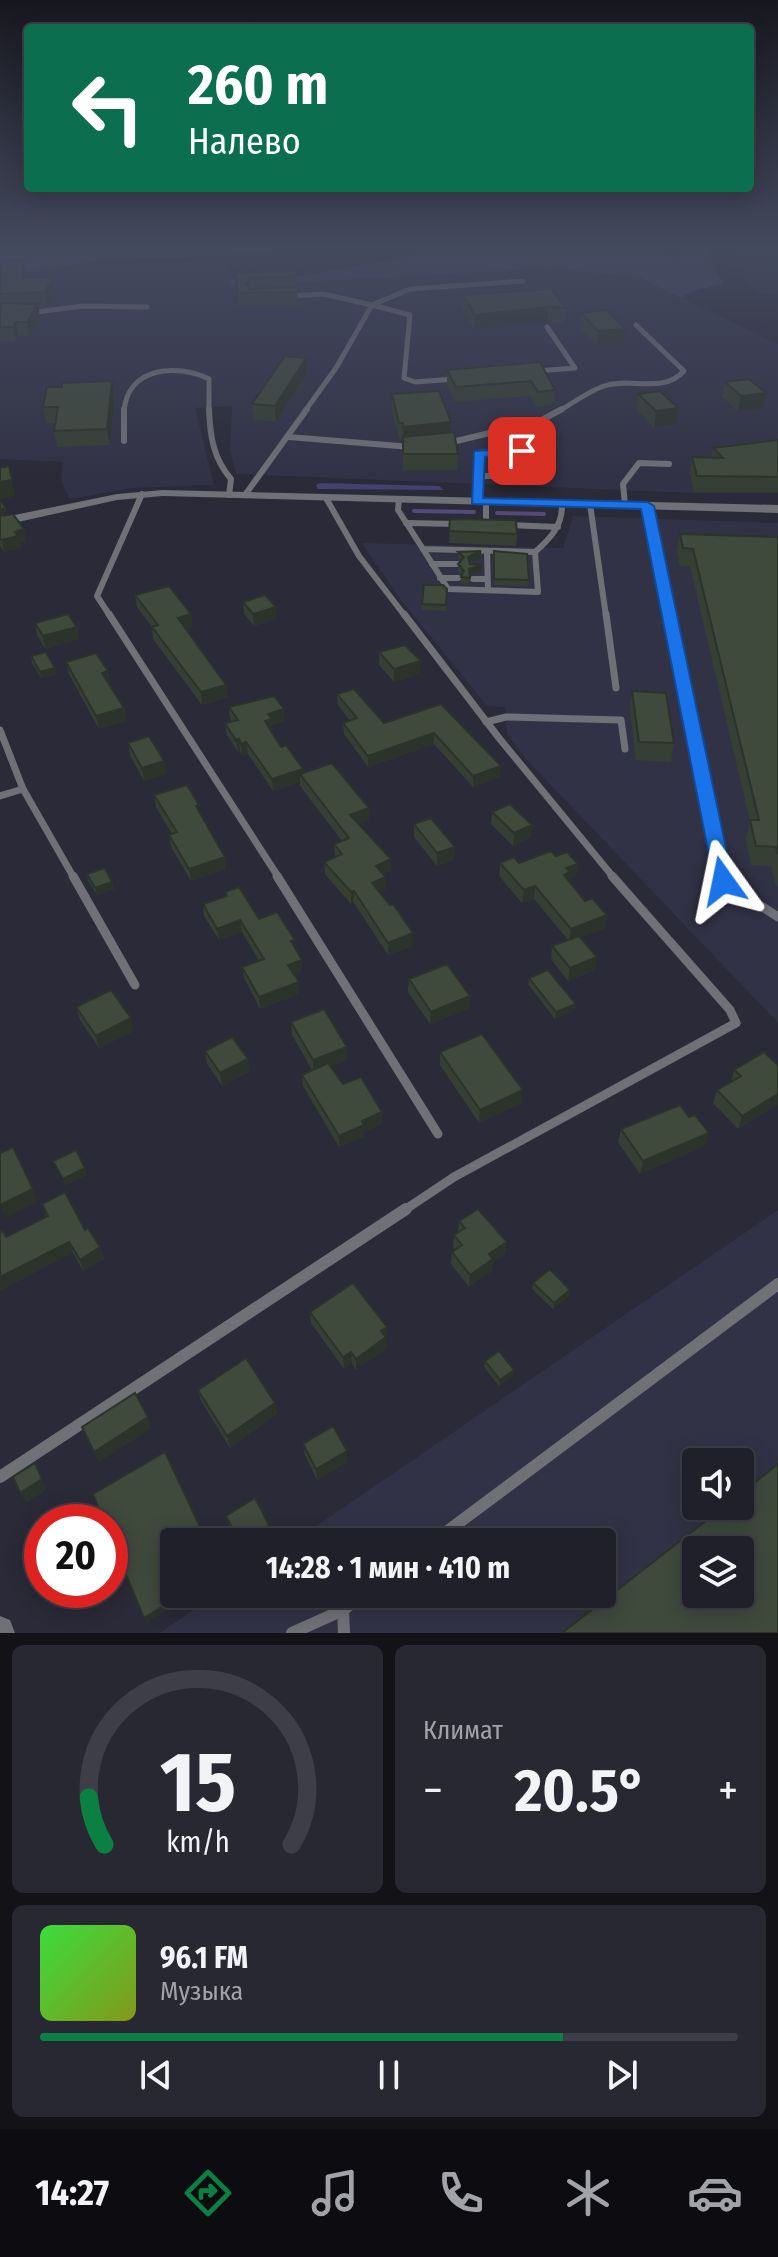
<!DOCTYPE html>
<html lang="ru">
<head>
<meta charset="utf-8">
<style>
  :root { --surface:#20202a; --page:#282832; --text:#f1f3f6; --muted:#a2a3a8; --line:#3d3e47; --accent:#0b8043 }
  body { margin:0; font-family:"Fira Sans Condensed",sans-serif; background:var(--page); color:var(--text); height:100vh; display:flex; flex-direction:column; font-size:30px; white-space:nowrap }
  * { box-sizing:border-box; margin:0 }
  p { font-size:26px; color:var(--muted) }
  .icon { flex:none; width:44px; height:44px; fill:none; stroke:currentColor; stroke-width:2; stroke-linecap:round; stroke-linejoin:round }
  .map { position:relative; height:1633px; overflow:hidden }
  .side { display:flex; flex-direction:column; gap:12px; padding:12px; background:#121217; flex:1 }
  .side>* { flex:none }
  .banner { position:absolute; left:24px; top:24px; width:730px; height:168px; border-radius:8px; box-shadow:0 4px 20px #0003,0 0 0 2px var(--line); background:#0b6e4f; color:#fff; overflow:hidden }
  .controls { position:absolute; left:682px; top:1448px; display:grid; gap:16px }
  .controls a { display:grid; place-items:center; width:72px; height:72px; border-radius:8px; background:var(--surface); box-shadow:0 4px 20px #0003,0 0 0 2px var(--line); font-size:40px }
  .speed { position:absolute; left:24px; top:1504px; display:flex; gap:16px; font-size:40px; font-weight:700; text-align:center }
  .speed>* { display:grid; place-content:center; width:104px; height:104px; border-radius:50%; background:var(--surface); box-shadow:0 4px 20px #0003,0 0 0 2px var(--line); line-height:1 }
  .speed .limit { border:12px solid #d22; background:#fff; color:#111 }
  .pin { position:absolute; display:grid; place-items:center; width:68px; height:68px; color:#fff; margin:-34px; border-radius:16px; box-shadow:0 4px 12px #0006 }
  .me { position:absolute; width:88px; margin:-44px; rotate:348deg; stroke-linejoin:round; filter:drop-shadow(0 0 6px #0008) }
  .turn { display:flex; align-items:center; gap:28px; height:168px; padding:0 32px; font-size:36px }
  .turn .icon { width:104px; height:104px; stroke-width:2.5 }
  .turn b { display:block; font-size:56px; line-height:68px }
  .big { font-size:60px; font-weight:700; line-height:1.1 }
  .side .card { flex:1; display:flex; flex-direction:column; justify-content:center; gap:12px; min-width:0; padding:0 28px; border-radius:12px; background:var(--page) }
  .side .dial { align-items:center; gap:0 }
  .dial svg { height:208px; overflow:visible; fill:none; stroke:var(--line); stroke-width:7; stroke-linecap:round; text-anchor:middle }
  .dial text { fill:var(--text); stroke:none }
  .song { display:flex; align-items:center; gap:24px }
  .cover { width:96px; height:96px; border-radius:12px; background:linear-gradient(135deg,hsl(120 70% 55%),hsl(70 70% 35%)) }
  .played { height:8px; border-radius:4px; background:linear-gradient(90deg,var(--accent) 75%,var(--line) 75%) }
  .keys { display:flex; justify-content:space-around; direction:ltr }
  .heat { display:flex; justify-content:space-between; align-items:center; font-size:44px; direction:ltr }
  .side .tiles { flex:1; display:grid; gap:12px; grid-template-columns:1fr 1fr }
  .card:last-child { grid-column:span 2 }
  .trip { position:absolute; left:160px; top:1528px; width:456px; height:80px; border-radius:8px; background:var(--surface); box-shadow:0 4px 20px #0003,0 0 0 2px var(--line); font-weight:700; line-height:80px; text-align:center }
  .dock { display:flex; height:128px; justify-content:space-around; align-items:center; background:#0d0d11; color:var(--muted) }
  .dock .icon { width:56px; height:56px }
  .dock .on { color:var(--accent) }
  .dock b { font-size:36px; color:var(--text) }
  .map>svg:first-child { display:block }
  .built { fill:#323246; fill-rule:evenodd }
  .green { fill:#44406f }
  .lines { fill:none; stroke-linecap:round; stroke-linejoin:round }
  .stream { stroke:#544977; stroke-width:4 }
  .service-far4 { stroke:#707077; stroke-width:5 }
  .service-far3 { stroke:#707077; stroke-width:6 }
  .service-far2 { stroke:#707077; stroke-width:7 }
  .service-far1 { stroke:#707077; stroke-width:9 }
  .service { stroke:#707077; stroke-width:12 }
  .tertiary { fill:#707077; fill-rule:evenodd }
  .wall { fill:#363f34 }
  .shaded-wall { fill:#2c332a }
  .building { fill:#3f493c; stroke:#2c332a; stroke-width:2; fill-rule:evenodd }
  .route { fill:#1a73e8; stroke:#114b97; stroke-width:2 }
</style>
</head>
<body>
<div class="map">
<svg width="778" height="1633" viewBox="0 0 778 1633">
  <rect width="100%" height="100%" fill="#2a2a38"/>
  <g class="built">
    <polygon points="733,248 778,248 778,295 757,293 734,264"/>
    <polygon points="209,261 229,262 229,286 548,268 639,277 778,344 778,493 694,493 236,474 230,451 232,406 195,408 214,485 132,488 70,499 61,482 63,462 0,459 0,275 100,263"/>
    <polygon points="573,516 778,523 778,1023 526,759 507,734 505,707 487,706 401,600 362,543 563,548"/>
    <path d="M778,1210V1633H160L217,1594H602V1542H293ZM696,1462H740V1506H696ZM696,1550H740V1594H696Z"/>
  </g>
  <g class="green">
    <polygon points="0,248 301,248 196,257 102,260 35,271 0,273"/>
    <polygon points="430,248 637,248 675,258 687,254 689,248 708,248 712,263 724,284 692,291 681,298 639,277 548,268 229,286 230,279 297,277 415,255"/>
    <polygon points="320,483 439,486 444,490 318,489 316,485"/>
  </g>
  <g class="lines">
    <g class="stream">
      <polyline points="414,511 474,512"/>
      <polyline points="497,513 544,514"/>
    </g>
    <g class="service-far4">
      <polyline points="288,296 323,294 372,305 336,368 305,411"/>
      <polyline points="29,313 83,306 147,307"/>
      <polyline points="536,371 575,368 547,327"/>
      <polyline points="455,379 415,382 404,378 410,315 372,305 410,289 523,281"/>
      <path d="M124,411C128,367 176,363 209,379V411"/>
      <path d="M559,411C573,403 589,391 604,386C629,377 664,394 684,371L636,325"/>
    </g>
    <g class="service-far3">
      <polyline points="124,409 124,441"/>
      <path d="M209,409C210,436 213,458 231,479L229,495"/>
      <polyline points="289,437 411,447"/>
      <polyline points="448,443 540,421 562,409"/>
      <polyline points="477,476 509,476"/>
      <polyline points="245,495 307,409"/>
      <polyline points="326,498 359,556 405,616"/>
      <path d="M399,499L398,510L423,549L535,552C551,538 563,525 562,503"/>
      <polyline points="476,501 478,453 501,451"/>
      <polyline points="486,502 486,525"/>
      <polyline points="590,504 606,616"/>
      <polyline points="625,505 623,484 639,463 669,464"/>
      <polyline points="647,506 669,616"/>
      <polyline points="406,523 457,524"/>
      <polyline points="507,525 558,527"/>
      <polyline points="423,549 448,589 538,592 535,552"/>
      <polyline points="487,551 488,590"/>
      <polyline points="432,564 458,564"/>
      <polyline points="440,578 458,578"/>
      <polyline points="473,579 487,579"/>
      <polyline points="110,616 97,596 142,494"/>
    </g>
    <g class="service-far2">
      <polyline points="109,614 279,878"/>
      <polyline points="404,614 499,738 614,878"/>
      <polyline points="606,614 616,688"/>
      <polyline points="669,614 722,878"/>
      <polyline points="486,722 506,717 621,720 625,749"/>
      <polyline points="0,730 23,789 74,878"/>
      <polyline points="0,796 23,789"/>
    </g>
    <g class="service-far1">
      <polyline points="73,876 135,985"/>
      <polyline points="277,876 438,1134"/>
      <polyline points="722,876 723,881 778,917"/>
      <polyline points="403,1211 454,1177 736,1023 730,1010 612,876"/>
    </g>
    <g class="service">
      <polyline points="0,1477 406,1209"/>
      <polyline points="433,1542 778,1284"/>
      <polyline points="343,1610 344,1633"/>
      <polyline points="292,1633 343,1610 364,1594"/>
    </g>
    <g class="tertiary">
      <polygon points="163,490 778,505 778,513 163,496 117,500 0,526 0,518 117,494"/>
      <polygon points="0,1616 10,1620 15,1633 0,1633"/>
    </g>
  </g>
  <g class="wall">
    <polygon points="24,260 27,277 53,277 56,291 47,306 38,307 40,318 30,336 18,336 16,341 0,341 0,261"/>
    <polygon points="236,273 296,276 299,306 239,307"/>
    <polygon points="463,295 566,308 565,323 547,322 474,329 462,309"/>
    <polygon points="581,313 625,329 624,343 597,346 579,328"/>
    <polygon points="540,362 555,390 554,405 536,407 530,396 455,402 447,385 447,370"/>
    <polygon points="307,373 276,422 253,419 252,404"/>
    <polygon points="725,382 766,393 762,408 738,411 722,397"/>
    <polygon points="392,394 450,432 458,454 457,470 403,470 403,438 399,438 392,409"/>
    <polygon points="638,394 676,424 654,427 636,409"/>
    <polygon points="114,396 110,445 57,447 54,431 56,423 46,423 43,407"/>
    <polygon points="778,440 778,492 694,492 690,473 692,457 711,458 713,448"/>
    <polygon points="494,444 551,459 549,473 548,473 547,480 519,480 518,473 494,470"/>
    <polygon points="0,516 26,541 20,543 21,548 4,552 0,546"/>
    <polygon points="450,519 517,534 516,546 449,543"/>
    <polygon points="680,534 778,537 778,886 776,886 771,866 751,865 746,839 750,821 690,566 680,566 677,551"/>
    <polygon points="458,552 481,557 469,562 470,564 482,571 469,575 469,584 460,583 462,575 458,570 458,564 461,561 458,558"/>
    <polygon points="493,557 529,580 528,586 494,585"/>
    <polygon points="424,585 447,589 446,611 422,610"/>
    <polygon points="135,595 191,614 193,626 185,628 226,685 228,697 202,705 153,639 152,627 137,607"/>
    <polygon points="243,602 276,607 276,619 254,626 244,614"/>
    <polygon points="35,623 77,627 79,639 45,649 37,635"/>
    <polygon points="379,652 420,674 394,682 379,665"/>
    <polygon points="31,656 55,668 57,674 41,678 32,663"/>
    <polygon points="66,662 108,671 110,684 109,684 124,708 126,721 99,729 69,674"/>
    <polygon points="632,691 674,743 671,762 636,760 630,710"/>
    <polygon points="337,694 384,723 441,704 500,777 473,787 434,744 368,767 344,734 343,723 350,721 338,705"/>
    <polygon points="229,707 285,721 272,725 272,731 271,731 281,747 303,769 303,773 369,808 369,820 359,824 391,871 384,874 386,889 379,892 413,933 413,946 388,955 354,903 351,904 325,874 324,862 335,857 334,844 342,841 300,786 300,782 273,791 248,754 242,756 240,751 238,752 227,735 225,723 232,721 230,719"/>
    <polygon points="128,743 164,761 166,774 144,781 130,755"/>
    <polygon points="154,795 200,813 226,869 191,881 171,847 169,835 172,834 156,807"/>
    <polygon points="492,812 532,825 531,837 513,846 491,824"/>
    <polygon points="414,824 455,847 454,860 437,866 414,837"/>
    <polygon points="500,863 576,876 569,879 569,881 585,901 607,915 605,928 581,937 595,970 568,981 551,959 552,946 568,940 534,899 522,903 499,876"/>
    <polygon points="87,874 112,882 114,889 97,895 88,881"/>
    <polygon points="225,892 295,949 302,971 294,974 299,994 260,1009 244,978 242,967 259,961 242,932 219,940 204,916 203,904 225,896"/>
    <polygon points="529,978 576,1004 575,1010 555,1019 528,984"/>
    <polygon points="409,979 470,996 469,1009 430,1024 408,992"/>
    <polygon points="76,1007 134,1031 99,1048 80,1020"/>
    <polygon points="291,1022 347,1060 331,1066 343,1084 382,1112 382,1124 364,1132 364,1137 339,1147 303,1086 302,1075 312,1070 292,1035"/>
    <polygon points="205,1051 248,1059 249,1072 222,1086 207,1064"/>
    <polygon points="440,1052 521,1103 479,1123 440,1065"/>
    <polygon points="778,1065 778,1104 738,1129 713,1103 717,1090 731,1082 734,1070"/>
    <polygon points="689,1117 705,1146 640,1174 618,1142 621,1129"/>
    <polygon points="42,1204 85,1230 100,1247 104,1259 83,1271 73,1253 6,1237 46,1217"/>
    <polygon points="459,1221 507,1242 505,1254 493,1262 492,1271 469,1287 451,1264 452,1252 455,1250 453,1247 454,1235 458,1232"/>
    <polygon points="533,1283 570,1290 569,1296 553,1309 532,1289"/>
    <polygon points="310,1312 387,1327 386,1349 356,1370 352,1363 344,1369 311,1323"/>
    <polygon points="485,1361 513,1376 499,1386 484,1367"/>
    <polygon points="198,1390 275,1403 277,1414 230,1448 201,1401"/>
    <polygon points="303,1444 347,1462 317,1480 305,1455"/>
    <polygon points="226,1516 271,1536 262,1542 236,1542 229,1527"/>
  </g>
  <g class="shaded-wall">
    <polygon points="53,277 56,291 47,306 45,292"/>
    <polygon points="250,278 251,292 245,284"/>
    <polygon points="38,304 40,318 30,336 27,322"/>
    <polygon points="549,307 547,322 474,329 475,315"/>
    <polygon points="16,322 18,336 16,341 13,327"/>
    <polygon points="625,329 624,343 597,346 598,331"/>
    <polygon points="306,358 307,373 276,422 275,406"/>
    <polygon points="112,381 114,396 110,445 107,429"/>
    <polygon points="766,393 762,408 738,411 741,396"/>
    <polygon points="678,408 676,424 654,427 656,411"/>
    <polygon points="451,422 450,436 403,442 403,427"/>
    <polygon points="12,480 15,496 0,500 0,482"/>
    <polygon points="6,508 7,513 0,515 0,509"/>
    <polygon points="24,529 26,541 20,543 21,548 4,552 2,540 15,532"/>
    <polygon points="481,551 481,557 468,563 468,557"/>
    <polygon points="482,565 482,571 468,575 469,569"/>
    <polygon points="276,607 276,619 254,626 253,614"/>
    <polygon points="191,614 193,626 179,630 178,618"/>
    <polygon points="77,627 79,639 45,649 43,636"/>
    <polygon points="421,661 420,674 394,682 394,669"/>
    <polygon points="55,668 57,674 41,678 40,672"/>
    <polygon points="108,671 110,684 104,685 102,673"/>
    <polygon points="226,685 228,697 202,705 201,692"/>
    <polygon points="124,708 126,721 99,729 96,716"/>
    <polygon points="284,709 285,721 272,725 272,731 266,733 265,721 268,714"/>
    <polygon points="434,733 434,744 368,767 368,756"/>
    <polygon points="239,739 240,751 238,752 236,740"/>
    <polygon points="246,742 248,754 242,756 241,744"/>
    <polygon points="164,761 166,774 144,781 142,768"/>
    <polygon points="501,766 500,777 473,787 473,776"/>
    <polygon points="303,769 303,778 300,774 300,782 273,791 272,779"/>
    <polygon points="369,808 369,820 351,827 350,815"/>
    <polygon points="532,825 531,837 513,846 514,833"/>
    <polygon points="455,847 454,860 437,866 437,853"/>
    <polygon points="225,857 226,869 191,881 189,869"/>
    <polygon points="391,859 391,871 377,878 376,866"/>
    <polygon points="578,864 576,876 569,879 568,885 564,875 566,868"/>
    <polygon points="386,877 386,889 372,895 372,883"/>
    <polygon points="112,882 114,889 97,895 95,888"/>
    <polygon points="535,886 534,899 522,903 524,890"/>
    <polygon points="354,891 354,903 351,904 351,892"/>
    <polygon points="607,915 605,928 569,942 571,929"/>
    <polygon points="240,920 242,932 219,940 217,929"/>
    <polygon points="413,933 413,946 388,955 388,943"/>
    <polygon points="597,957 595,970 568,981 570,968"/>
    <polygon points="302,960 302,971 289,976 288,965"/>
    <polygon points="299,982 299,994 260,1009 259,997"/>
    <polygon points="470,996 469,1009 430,1024 431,1012"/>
    <polygon points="576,1004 575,1010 555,1019 556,1012"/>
    <polygon points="131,1018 134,1031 99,1048 96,1036"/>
    <polygon points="347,1047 347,1060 313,1073 313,1060"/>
    <polygon points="248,1059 249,1072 222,1086 220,1073"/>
    <polygon points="523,1090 521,1103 479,1123 480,1110"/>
    <polygon points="778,1094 778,1104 738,1129 742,1116"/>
    <polygon points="382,1112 382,1124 364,1132 364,1137 339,1147 339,1136 362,1121"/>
    <polygon points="709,1133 705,1146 640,1174 643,1161"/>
    <polygon points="85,1168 87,1175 65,1186 63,1179"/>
    <polygon points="33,1189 37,1202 5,1218 0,1205"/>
    <polygon points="69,1242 73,1253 0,1291 0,1277"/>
    <polygon points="507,1242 505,1254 493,1262 492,1271 469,1287 470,1275 489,1254"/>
    <polygon points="100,1247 104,1259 83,1271 80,1260"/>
    <polygon points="570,1290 569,1296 553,1309 554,1303"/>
    <polygon points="387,1327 386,1349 356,1370 356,1359 381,1331"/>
    <polygon points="351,1352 352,1363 344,1369 343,1357"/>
    <polygon points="514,1370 513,1376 499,1386 500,1380"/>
    <polygon points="275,1403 277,1414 230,1448 227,1436"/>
    <polygon points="148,1417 151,1429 98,1463 94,1452"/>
    <polygon points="347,1451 347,1462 317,1480 316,1469"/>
    <polygon points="42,1479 47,1490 26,1503 20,1493"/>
    <polygon points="269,1525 271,1536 262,1542 244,1542"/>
    <polygon points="182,1594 191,1594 146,1623 144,1618"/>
  </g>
  <g class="building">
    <polygon points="24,260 24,277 53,277 45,292 0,294 0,261"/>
    <polygon points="295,271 296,276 250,278 245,284 250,289 298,287 298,292 238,293 236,273"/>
    <polygon points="551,289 566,308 549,307 475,315 463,295"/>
    <polygon points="0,303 38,304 27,322 16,322 13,327 0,327"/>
    <polygon points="607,310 625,329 598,331 581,313"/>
    <polygon points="285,356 306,358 275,406 252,404"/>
    <polygon points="540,362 555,390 538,392 531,381 456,387 447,370"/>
    <polygon points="749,379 766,393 741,396 725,382"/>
    <polygon points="112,381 107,429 54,431 58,407 43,407 47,387 62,387 62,383"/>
    <polygon points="439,391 451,422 403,427 403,423 399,423 392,394"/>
    <polygon points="660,391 678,408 656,411 638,394"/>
    <polygon points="454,432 458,454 403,454 403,437"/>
    <polygon points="778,440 778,477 697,476 692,457 723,458 713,448"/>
    <polygon points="548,441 551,459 547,459 548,466 520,465 519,458 495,455 494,444"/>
    <polygon points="9,466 12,480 0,482 0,468"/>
    <polygon points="0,502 2,502 6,508 0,509"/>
    <polygon points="13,514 24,529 15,532 18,536 2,540 0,538 0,516"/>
    <polygon points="450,519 516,520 517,534 449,531"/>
    <polygon points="680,534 778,537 778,854 776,847 756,846 750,820 759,820 693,549 683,548"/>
    <polygon points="481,551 468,557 470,564 482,565 469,569 470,578 461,577 464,571 458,564 464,557 458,552"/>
    <polygon points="494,551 527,554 529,580 494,579"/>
    <polygon points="424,585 443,585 447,589 446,605 422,604"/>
    <polygon points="169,586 191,614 178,618 226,685 201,692 152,627 158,625 135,595"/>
    <polygon points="265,595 276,607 253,614 243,602"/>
    <polygon points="68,614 77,627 43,636 35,623"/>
    <polygon points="405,645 421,661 394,669 379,652"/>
    <polygon points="46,652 55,668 40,672 31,656"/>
    <polygon points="96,653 108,671 102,673 124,708 96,716 66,662"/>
    <polygon points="354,689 384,723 441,704 501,766 473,776 434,733 368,756 343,723 357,718 337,694"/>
    <polygon points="632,691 666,693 674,743 639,742"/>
    <polygon points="274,696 284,709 268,714 272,719 265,721 281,747 286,745 303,769 272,779 246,742 241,744 239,739 236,740 225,723 238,720 229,707"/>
    <polygon points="149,736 164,761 142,768 128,743"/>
    <polygon points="332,763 369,808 350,815 391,859 376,866 386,877 372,883 390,905 393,904 413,933 388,943 354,891 351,892 324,862 342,854 334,844 349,838 300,774"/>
    <polygon points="187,785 199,805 196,806 225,857 189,869 169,835 177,832 154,795"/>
    <polygon points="510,804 532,825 514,833 492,812"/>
    <polygon points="431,818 455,847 437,853 414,824"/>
    <polygon points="551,851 556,856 567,852 578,864 566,868 570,872 564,875 585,901 592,898 607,915 571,929 535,886 524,890 500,863 514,857 519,863"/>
    <polygon points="105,868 112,882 95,888 87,874"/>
    <polygon points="239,887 259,919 277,912 295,940 291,941 302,960 288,965 299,982 259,997 242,967 264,959 240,920 217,929 203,904 227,896 225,892"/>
    <polygon points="579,936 597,957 570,968 552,946"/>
    <polygon points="447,964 470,996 431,1012 409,979"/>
    <polygon points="548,970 576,1004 556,1012 529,978"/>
    <polygon points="111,990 131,1018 96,1036 76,1007"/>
    <polygon points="324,1009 347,1047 313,1060 291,1022"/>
    <polygon points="482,1034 523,1090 480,1110 440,1052"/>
    <polygon points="232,1037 248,1059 220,1073 205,1051"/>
    <polygon points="764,1052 778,1065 778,1094 742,1116 717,1090 741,1076 734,1070"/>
    <polygon points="328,1063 343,1084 361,1077 382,1112 362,1121 364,1125 339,1136 302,1075"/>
    <polygon points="680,1105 689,1117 695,1115 709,1133 643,1161 621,1129"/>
    <polygon points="13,1147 33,1189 0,1205 0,1153"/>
    <polygon points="76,1150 85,1168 63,1179 53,1161"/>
    <polygon points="65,1192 85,1230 88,1228 100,1247 80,1260 69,1242 0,1277 0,1232 3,1231 6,1237 48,1216 42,1204"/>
    <polygon points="478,1209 507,1242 489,1254 493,1259 470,1275 452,1252 462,1245 454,1235 465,1228 459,1221"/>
    <polygon points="550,1269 570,1290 554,1303 533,1283"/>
    <polygon points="353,1283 387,1327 381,1331 386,1337 356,1359 351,1352 343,1357 310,1312"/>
    <polygon points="499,1351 514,1370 500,1380 485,1361"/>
    <polygon points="246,1358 275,1403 227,1436 198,1390"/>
    <polygon points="135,1393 148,1417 94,1452 82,1427"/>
    <polygon points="333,1426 347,1451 316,1469 303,1444"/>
    <polygon points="165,1452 207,1542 174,1542 174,1594 182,1594 144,1618 110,1536 110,1522 104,1522 93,1494"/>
    <polygon points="35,1463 42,1479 20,1493 13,1477"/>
    <path d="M778,1464V1633H562L725,1506H740V1494ZM696,1550H740V1594H696Z"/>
    <polygon points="255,1498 269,1525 244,1542 239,1542 226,1516"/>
  </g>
  <linearGradient id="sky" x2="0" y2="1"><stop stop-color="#17171f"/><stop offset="0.52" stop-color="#444a5e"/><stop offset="1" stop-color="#444a5e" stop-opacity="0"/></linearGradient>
  <rect width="778" height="477" fill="url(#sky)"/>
  <polygon class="route" points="522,448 528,451 527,454 485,457 483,498 647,502 654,506 733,881 730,886 716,886 714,881 641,509 472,504 474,451"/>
</svg>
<div class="controls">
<a><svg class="icon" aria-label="sound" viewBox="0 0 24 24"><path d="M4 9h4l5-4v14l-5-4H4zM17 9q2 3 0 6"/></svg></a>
<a><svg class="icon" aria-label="layers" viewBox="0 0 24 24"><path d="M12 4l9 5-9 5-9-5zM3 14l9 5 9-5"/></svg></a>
</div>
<div class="speed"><div class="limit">20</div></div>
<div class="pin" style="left:522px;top:451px;background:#d93025"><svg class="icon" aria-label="arrive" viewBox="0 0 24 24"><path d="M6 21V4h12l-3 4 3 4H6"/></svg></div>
<svg class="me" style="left:723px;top:881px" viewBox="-20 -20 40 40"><path d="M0-17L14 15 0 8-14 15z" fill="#1a73e8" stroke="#fff" stroke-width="4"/></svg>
<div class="trip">14:28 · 1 мин · 410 m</div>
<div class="banner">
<div class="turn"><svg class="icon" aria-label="left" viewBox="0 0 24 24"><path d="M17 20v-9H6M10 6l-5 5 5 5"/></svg><div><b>260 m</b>Налево</div></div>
</div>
</div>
<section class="side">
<div class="tiles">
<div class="card dial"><svg viewBox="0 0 100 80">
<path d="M14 69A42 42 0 1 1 86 69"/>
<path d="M14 69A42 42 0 0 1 8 51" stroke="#0b8043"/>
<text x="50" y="56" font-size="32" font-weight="700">15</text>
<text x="50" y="72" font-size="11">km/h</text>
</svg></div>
<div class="card"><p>Климат</p>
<div class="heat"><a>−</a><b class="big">20.5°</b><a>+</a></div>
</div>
<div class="card">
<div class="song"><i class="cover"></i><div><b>96.1 FM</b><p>Музыка</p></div></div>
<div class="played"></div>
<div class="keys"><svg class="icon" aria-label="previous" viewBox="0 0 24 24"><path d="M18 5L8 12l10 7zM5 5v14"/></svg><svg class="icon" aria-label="pause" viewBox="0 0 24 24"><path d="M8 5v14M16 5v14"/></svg><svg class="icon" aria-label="next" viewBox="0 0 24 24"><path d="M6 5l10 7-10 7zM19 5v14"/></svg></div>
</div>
</div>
</section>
<nav class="dock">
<b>14:27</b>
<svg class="icon on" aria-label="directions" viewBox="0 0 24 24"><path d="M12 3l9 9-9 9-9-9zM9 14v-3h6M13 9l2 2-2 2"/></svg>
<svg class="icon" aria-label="music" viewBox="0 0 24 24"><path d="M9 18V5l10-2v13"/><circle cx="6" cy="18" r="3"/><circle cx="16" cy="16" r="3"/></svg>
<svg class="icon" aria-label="phone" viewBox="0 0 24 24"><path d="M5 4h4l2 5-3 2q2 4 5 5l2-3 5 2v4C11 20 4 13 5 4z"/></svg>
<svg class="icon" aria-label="climate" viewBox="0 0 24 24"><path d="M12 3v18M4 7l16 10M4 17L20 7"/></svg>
<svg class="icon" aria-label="car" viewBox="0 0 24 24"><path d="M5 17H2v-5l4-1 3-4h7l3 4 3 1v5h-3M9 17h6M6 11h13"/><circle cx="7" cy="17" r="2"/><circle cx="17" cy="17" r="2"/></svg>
</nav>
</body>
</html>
